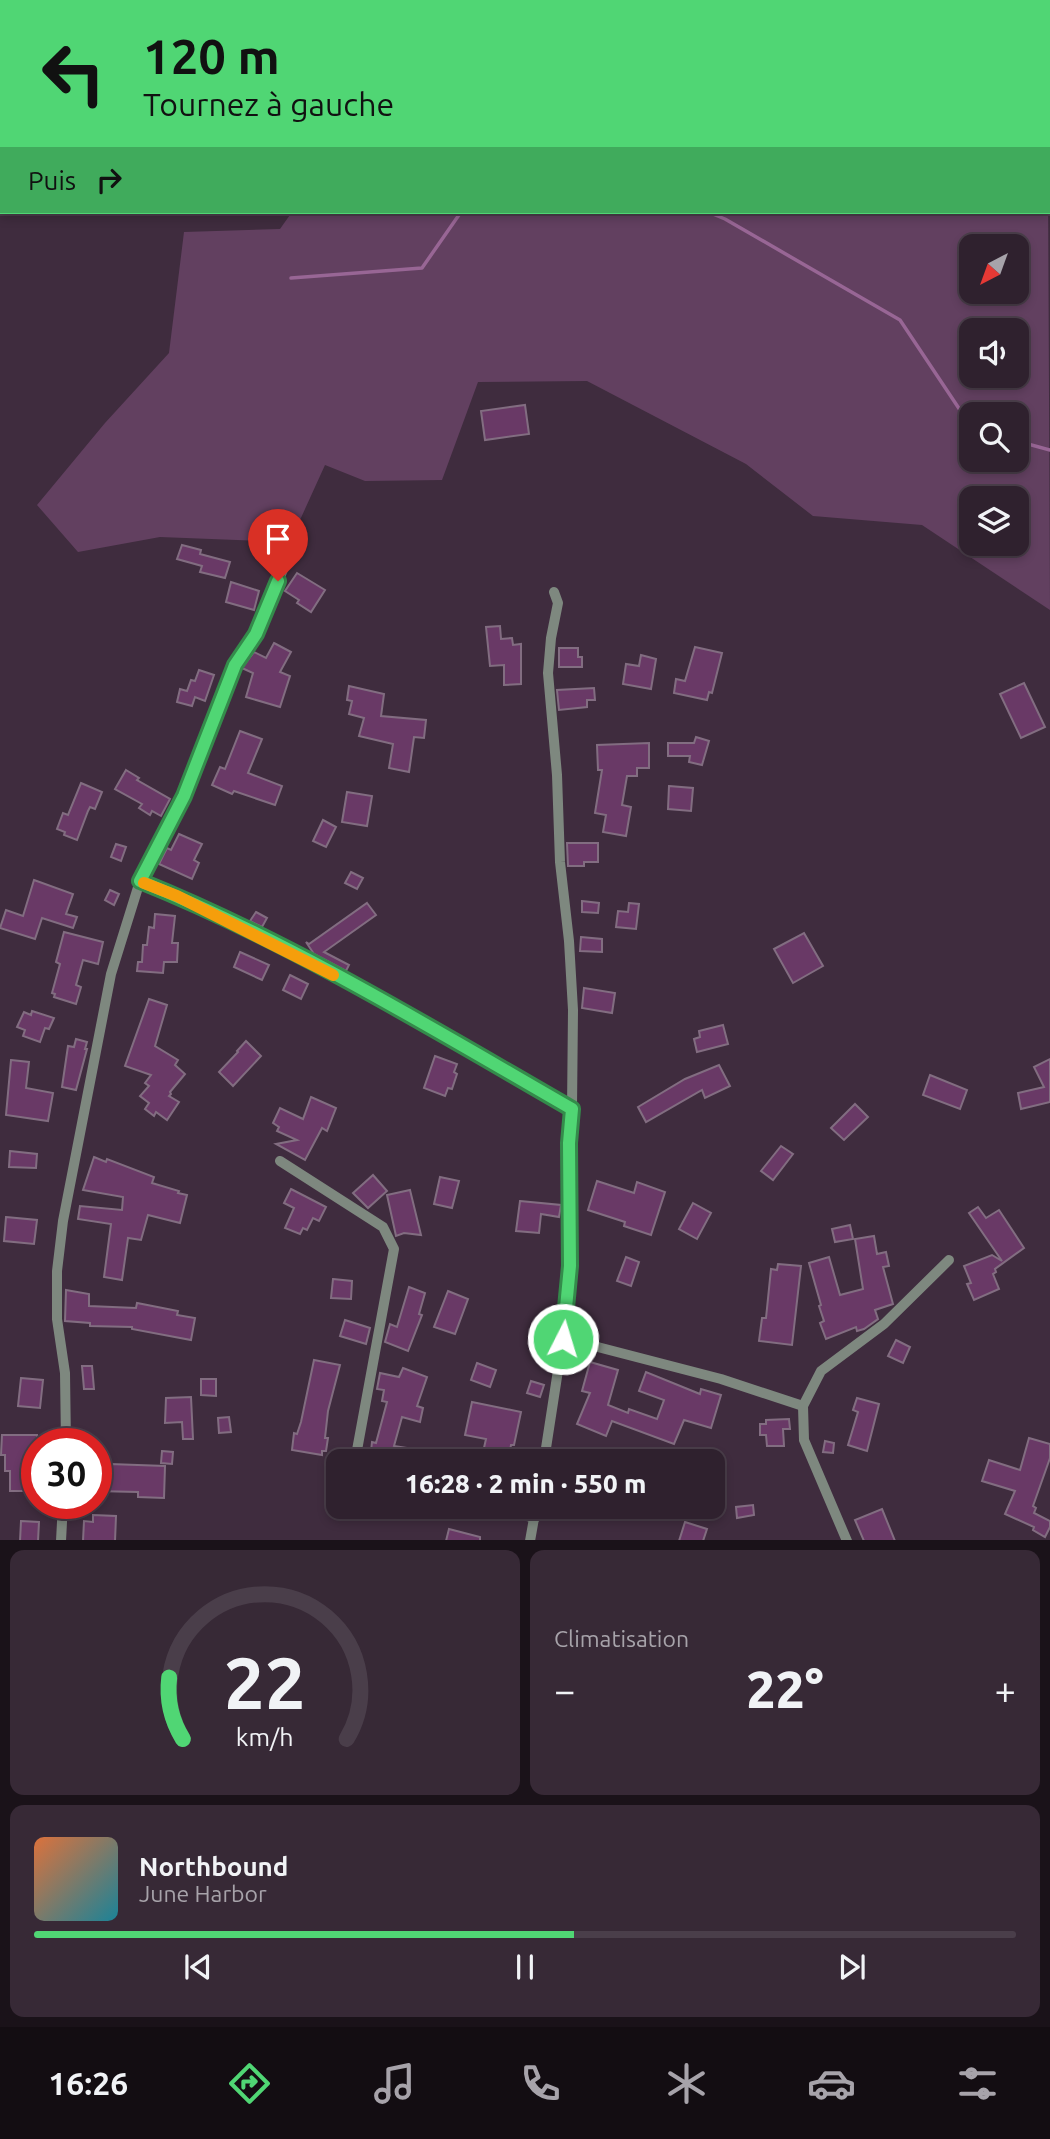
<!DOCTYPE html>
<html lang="fr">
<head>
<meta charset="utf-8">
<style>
  :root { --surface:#2f212e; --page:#372936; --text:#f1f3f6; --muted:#a7a3aa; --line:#4a3e4a; --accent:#50d674 }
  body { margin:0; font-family:Ubuntu,sans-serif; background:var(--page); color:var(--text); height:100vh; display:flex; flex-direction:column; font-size:26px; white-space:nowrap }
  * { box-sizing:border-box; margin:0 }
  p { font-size:23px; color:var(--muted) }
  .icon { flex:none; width:38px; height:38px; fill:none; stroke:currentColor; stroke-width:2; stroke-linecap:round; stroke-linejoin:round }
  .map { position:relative; height:1540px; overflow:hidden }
  .details { display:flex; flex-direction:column; gap:10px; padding:10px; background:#1a1219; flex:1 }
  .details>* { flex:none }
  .banner { position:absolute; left:0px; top:0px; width:1050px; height:214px; box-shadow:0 4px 10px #0003,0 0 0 2px var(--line); background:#50d674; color:#111; overflow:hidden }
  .needle { width:46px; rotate:221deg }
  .buttons { position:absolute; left:959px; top:234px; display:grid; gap:14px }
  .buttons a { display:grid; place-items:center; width:70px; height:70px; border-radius:14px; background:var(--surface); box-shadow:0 4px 10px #0003,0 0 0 2px var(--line); font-size:35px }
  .speed { position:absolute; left:21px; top:1428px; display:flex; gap:14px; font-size:35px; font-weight:700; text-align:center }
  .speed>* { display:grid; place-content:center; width:91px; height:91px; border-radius:50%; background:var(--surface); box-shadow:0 4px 10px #0003,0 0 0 2px var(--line); line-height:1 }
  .speed .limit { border:10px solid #d22; background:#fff; color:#111 }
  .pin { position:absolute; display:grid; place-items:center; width:60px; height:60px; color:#fff; margin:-72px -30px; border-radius:50% 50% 50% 0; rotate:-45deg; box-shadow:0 0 7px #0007 }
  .pin .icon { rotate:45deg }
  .me { position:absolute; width:77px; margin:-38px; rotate:5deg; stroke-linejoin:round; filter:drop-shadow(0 0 5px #0008) }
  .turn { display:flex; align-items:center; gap:24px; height:147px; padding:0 28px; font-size:32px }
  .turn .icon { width:91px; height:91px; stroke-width:2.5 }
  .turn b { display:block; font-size:49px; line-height:60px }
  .then { display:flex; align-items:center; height:66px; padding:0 28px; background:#0003; gap:14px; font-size:26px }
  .big { font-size:52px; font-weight:800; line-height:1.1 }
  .details .tile { flex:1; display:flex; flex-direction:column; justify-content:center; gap:10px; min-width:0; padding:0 24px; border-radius:14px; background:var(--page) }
  .details .dial { align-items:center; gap:0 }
  .dial svg { height:182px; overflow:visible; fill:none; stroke:var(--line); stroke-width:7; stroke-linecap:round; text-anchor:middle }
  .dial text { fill:var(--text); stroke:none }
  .song { display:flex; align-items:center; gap:21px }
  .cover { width:84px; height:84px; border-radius:10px; background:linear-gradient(135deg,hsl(20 70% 55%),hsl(190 70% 35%)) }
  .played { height:7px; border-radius:4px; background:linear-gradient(90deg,var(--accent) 55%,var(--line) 55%) }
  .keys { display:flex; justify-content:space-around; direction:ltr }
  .heat { display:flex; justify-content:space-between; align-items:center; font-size:38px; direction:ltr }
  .details .tiles { flex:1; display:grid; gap:10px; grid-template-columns:1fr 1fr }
  .tile:last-child { grid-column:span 2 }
  .trip { position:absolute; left:326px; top:1449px; width:399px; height:70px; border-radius:14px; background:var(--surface); box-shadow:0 4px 10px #0003,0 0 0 2px var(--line); font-weight:800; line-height:70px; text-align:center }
  .tabs { display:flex; height:112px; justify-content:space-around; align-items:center; background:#130d12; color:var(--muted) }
  .tabs .icon { width:49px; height:49px }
  .tabs .on { color:var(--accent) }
  .tabs b { font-size:32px; color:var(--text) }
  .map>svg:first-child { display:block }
  .green { fill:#624060; fill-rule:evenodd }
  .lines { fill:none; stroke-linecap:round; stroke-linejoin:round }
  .stream { stroke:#986695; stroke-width:3.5 }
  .building { fill:#693966; stroke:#826d81; stroke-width:2 }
  .minor { stroke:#7e887f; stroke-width:10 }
  .route-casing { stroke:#348b4b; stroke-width:18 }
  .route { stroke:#50d674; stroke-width:12 }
  .slow { stroke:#f59e0b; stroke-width:12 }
</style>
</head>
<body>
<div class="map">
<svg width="1050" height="1541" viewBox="0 0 1050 1541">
  <rect width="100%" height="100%" fill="#3f2c3e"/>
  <g class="green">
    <polygon points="395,0 869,0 870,2 394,2"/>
    <path d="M1048,176L1050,610L922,525L813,516L746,464L587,381L478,382L442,480L365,481L325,465L290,542L160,537L78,552L37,505L105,423L169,353L184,232L280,229L292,212H1048ZM971,247H1017V292H971ZM971,331H1017V376H971ZM971,415H1017V460H971ZM971,499H1017V544H971Z"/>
  </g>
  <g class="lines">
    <g class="stream">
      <polyline points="529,2 529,0"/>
      <polyline points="708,212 725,219 900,320 960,410 971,418"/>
      <polyline points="291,278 422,268 461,212"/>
      <polyline points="1017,441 1050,450"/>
    </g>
  </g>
  <g class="building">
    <polygon points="525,405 529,434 485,440 481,411"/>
    <polygon points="182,545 201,550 200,554 230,562 225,578 200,572 202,566 177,559"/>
    <polygon points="297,573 325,590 311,612 297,603 299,600 285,591"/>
    <polygon points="231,582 259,591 254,610 226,602"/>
    <polygon points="500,626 501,639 512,638 513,645 521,644 521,684 504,685 504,665 490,666 486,627"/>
    <polygon points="274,643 291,652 280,672 290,676 280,707 246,697 253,673 242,668 254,652 266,658"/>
    <polygon points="695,647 722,653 712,693 709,692 707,700 674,693 676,679 685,681"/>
    <polygon points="559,648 578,648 578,657 582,657 582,667 559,667"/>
    <polygon points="641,655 656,659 651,689 623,684 626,664 639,666"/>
    <polygon points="199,670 214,675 205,701 195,697 192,706 177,702 180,689 187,691 191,680 195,681"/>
    <polygon points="1024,683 1045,727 1021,738 1000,694"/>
    <polygon points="349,686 384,694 381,716 426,720 424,738 414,737 409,772 389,768 393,744 359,736 364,718 349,714 352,701 347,700"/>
    <polygon points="594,688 595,700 587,700 587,707 559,710 557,690"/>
    <polygon points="240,731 262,739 248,773 282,786 275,805 234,791 232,794 212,785 220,767 225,769"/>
    <polygon points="696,737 709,741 702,765 689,762 690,756 668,756 668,743 694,743"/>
    <polygon points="649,743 649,768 637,768 637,776 627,776 622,805 631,807 626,836 603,832 606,815 595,813 602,770 598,770 597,745"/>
    <polygon points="126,770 139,778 137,780 170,799 161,816 152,811 150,815 139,808 142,804 115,789"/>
    <polygon points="81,783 102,792 95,809 90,807 88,811 77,840 64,835 65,832 57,829 63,813 68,815"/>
    <polygon points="669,786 693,788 691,811 668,809"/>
    <polygon points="347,792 372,796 367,826 342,822"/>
    <polygon points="323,820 336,827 326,847 313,841"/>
    <polygon points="179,834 202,844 194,860 199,863 192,879 159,864 167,848 171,850"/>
    <polygon points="567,843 598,843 598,862 584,862 584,866 568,866"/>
    <polygon points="116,844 126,847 121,861 111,857"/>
    <polygon points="351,872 363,878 357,889 345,883"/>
    <polygon points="34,880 73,894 66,914 77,917 73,928 42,918 35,939 0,928 6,910 23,916"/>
    <polygon points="110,890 119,894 114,905 105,900"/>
    <polygon points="582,901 599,903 598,913 582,912"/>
    <polygon points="367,903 376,915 324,952 349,965 346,971 314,954 306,942 309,944"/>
    <polygon points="629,903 639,904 636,929 616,927 618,911 628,912"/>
    <polygon points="256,912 267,918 262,927 250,921"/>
    <polygon points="155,914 175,916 172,943 178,943 177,962 164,962 163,973 137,971 138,962 142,962 143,945 147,945 149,927 154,928"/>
    <polygon points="64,932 103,942 98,964 83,960 76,985 81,987 76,1004 54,997 55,994 52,993 60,964 56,962"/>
    <polygon points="804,933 823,966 793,983 774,949"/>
    <polygon points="581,937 602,939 602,952 580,951"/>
    <polygon points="240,952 269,965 262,980 234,967"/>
    <polygon points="290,975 308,984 301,999 283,990"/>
    <polygon points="584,988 615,993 612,1013 582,1008"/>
    <polygon points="149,999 167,1005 155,1046 178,1060 175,1065 185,1074 170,1092 171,1094 169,1096 179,1102 167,1120 156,1112 154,1116 145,1109 149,1103 140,1096 149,1086 145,1083 151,1075 125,1066"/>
    <polygon points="32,1011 54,1018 49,1029 45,1028 40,1042 23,1036 25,1030 17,1027 24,1012 31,1015"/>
    <polygon points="723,1025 728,1044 697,1052 694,1039 700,1037 699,1031"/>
    <polygon points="76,1039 87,1042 85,1049 87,1049 76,1090 62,1087 68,1046 74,1047"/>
    <polygon points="246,1041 261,1056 233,1086 219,1072 238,1052 237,1051"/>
    <polygon points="435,1056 457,1064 454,1072 457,1074 452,1089 448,1088 445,1096 424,1088"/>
    <polygon points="1050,1059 1050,1102 1021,1109 1018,1093 1044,1087 1034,1067"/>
    <polygon points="11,1060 29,1062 26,1088 53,1093 48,1121 6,1115"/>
    <polygon points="719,1065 730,1086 705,1098 702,1090 646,1122 638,1107 685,1079"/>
    <polygon points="930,1075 967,1090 960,1109 923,1095"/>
    <polygon points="311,1097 336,1108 327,1131 322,1128 305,1160 276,1144 297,1140 277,1131 279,1127 273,1123 280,1108 303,1119"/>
    <polygon points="855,1104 868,1117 844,1140 831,1128"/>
    <polygon points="781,1146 793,1154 773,1180 761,1171"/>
    <polygon points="10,1151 37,1154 36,1168 9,1167"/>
    <polygon points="94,1157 106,1162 107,1159 154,1177 152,1183 179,1191 178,1193 187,1195 180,1223 148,1215 141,1240 128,1238 122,1280 104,1277 111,1224 78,1219 80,1206 122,1210 123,1197 83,1190"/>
    <polygon points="373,1175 387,1191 368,1208 353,1193"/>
    <polygon points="440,1177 459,1181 452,1208 434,1204"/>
    <polygon points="597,1181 634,1193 637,1182 665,1192 651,1235 624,1226 625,1222 588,1210"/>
    <polygon points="291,1189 326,1207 319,1221 313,1218 307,1230 303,1228 300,1234 285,1228 294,1208 284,1203"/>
    <polygon points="410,1190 421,1235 404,1233 396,1236 387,1195"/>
    <polygon points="520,1201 561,1205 559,1217 541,1214 539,1233 516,1231"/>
    <polygon points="693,1203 711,1213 697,1239 679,1229"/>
    <polygon points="978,1207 986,1218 999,1210 1024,1248 995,1269 996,1272 993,1274 999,1289 974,1300 967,1284 971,1283 964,1266 992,1255 1002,1261 969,1213"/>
    <polygon points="6,1217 37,1220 34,1244 4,1241"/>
    <polygon points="850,1225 853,1239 835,1242 832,1229"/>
    <polygon points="874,1236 877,1254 886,1252 889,1266 883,1267 893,1304 875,1310 878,1319 864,1329 857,1331 856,1327 826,1339 820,1323 824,1321 819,1306 821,1305 809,1263 829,1257 840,1295 863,1289 855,1239"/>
    <polygon points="626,1257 639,1262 631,1286 617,1281"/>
    <polygon points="778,1264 801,1266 792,1345 759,1341 762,1318 766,1318 771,1269 777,1270"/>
    <polygon points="333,1279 352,1281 351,1299 331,1298"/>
    <polygon points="409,1287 425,1293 419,1314 422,1315 408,1351 385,1342 390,1324 397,1327"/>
    <polygon points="66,1290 89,1294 89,1306 136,1308 137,1303 178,1311 177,1315 195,1318 191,1340 132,1329 132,1327 90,1326 90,1323 65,1321"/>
    <polygon points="448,1291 468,1299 455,1334 434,1327"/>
    <polygon points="345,1320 370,1328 366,1344 340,1336"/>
    <polygon points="896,1340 910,1347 903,1363 888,1356"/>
    <polygon points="314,1360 340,1365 328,1411 325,1438 328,1438 326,1451 322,1451 322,1455 292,1450 294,1433 297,1434 301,1422"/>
    <polygon points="590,1362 618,1370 608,1405 628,1413 629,1409 657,1419 664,1400 639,1391 646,1372 700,1394 701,1389 721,1395 711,1428 684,1420 674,1444 612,1421 606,1436 577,1424 590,1393 582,1391"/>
    <polygon points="477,1363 496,1370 490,1387 471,1380"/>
    <polygon points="82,1366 92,1366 94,1389 84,1389"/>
    <polygon points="403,1368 427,1377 417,1406 423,1408 420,1422 402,1417 394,1446 414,1449 412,1461 370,1461 372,1442 376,1443 387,1402 382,1401 384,1390 377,1389 380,1373 399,1377"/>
    <polygon points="21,1378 43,1380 40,1408 18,1406"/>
    <polygon points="201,1379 216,1379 216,1396 201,1395"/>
    <polygon points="531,1381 544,1385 540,1397 527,1393"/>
    <polygon points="191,1397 193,1439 183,1439 182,1422 165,1423 166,1398"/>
    <polygon points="857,1398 879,1404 867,1451 848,1445 858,1412 853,1410"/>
    <polygon points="472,1402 521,1412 514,1445 511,1445 508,1461 481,1461 486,1439 465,1435"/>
    <polygon points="229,1417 231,1432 219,1433 218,1418"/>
    <polygon points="789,1419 790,1429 783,1429 784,1446 767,1446 766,1435 760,1435 760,1424 766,1424 766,1420"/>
    <polygon points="2,1435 37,1435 37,1475 33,1475 33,1491 10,1491 10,1471 5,1471 5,1455 1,1455"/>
    <polygon points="1029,1438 1050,1444 1050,1458 1033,1506 1036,1508 1034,1513 1050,1521 1050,1527 1045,1537 1033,1530 1034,1527 1005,1514 1015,1491 982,1481 989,1460 1020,1470"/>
    <polygon points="825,1441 834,1443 833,1453 823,1452"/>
    <polygon points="162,1451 173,1452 172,1464 161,1463"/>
    <polygon points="110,1464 165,1466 164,1498 138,1497 138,1492 96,1491 96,1471 110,1471"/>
    <polygon points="753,1505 754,1515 737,1518 736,1507"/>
    <polygon points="882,1509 895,1541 864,1541 855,1520"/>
    <polygon points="93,1515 116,1516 115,1541 83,1541 84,1521 93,1522"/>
    <polygon points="21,1521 39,1522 38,1541 20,1541"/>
    <polygon points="685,1522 707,1529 703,1541 679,1541"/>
    <polygon points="449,1529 480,1537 480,1541 446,1541"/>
  </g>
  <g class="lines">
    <g class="minor">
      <polyline points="233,0 234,2"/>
      <polyline points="104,2 106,0"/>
      <polyline points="0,63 2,61"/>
      <path d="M140,881C289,940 433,1030 572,1109"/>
      <polyline points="280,1161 383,1227 394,1249 355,1461"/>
      <polyline points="563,1338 721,1379 803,1406"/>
      <polyline points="66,1444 65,1373 57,1319 57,1271 63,1221 111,974 140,881 184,796 235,665 256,634 287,560"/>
      <polyline points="544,1461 563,1338 570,1266 569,1143 572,1109 573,1010 569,941 560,862 557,775 548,673 551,638 558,603 554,592"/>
      <polyline points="488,1507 535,1518"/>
      <polyline points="61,1541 63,1503"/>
      <polyline points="530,1541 536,1507"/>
      <polyline points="847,1541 804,1440 803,1406 821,1371 884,1324 949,1260"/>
    </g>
  </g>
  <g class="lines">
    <defs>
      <path id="route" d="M278,581L256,634L235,665L184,796L140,881C289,941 433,1029 572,1109L569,1143L570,1266L563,1339"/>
    </defs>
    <use href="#route" class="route-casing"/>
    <use href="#route" class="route"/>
    <polyline class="slow" points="144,883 177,896 333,975"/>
  </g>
</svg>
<div class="buttons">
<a><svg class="needle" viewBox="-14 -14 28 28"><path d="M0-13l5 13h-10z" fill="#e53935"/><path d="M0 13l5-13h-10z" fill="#a7a3aa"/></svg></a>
<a><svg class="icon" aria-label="sound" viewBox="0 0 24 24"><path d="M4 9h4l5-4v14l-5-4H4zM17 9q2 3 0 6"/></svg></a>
<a><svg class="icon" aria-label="search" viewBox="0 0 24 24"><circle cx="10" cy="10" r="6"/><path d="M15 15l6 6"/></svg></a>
<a><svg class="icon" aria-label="layers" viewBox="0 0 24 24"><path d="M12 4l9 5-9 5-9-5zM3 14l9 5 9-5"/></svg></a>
</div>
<div class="speed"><div class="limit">30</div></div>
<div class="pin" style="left:278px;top:581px;background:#d93025"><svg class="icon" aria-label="arrive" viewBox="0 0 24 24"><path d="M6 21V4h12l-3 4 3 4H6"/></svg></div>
<svg class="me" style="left:563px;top:1339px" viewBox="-20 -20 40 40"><circle r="17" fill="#50d674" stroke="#fff" stroke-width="3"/><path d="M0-11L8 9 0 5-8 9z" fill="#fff"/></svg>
<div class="trip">16:28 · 2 min · 550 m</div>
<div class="banner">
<div class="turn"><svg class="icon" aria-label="left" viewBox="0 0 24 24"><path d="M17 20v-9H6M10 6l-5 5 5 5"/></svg><div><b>120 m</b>Tournez à gauche</div></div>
<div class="then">Puis<svg class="icon" aria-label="right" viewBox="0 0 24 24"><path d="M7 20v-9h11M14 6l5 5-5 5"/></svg></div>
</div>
</div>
<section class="details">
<div class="tiles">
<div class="tile dial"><svg viewBox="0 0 100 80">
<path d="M14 69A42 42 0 1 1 86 69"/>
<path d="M14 69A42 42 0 0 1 8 42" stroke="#50d674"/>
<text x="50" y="56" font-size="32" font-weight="700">22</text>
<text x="50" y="72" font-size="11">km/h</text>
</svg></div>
<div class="tile"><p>Climatisation</p>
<div class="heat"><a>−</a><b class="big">22°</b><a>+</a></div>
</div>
<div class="tile">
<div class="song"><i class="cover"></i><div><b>Northbound</b><p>June Harbor</p></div></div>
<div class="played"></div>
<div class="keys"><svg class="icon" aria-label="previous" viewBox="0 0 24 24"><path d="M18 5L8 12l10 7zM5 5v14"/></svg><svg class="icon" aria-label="pause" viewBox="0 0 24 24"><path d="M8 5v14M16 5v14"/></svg><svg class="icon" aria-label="next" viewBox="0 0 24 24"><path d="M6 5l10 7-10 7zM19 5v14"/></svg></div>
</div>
</div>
</section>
<nav class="tabs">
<b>16:26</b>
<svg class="icon on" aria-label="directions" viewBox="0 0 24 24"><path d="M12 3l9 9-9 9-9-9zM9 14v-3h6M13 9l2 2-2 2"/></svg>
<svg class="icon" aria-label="music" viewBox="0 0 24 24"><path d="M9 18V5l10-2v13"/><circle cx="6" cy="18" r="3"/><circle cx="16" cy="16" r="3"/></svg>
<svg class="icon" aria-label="phone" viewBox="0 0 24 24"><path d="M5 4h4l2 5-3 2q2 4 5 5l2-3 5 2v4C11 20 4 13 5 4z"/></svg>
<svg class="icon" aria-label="climate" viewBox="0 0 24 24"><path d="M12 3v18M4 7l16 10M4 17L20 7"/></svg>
<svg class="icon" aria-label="car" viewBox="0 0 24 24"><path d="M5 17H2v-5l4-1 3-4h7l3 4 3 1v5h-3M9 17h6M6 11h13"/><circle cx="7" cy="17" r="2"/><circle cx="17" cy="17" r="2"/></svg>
<svg class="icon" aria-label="filters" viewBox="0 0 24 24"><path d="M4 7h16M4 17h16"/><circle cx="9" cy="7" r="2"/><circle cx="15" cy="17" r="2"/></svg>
</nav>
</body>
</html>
